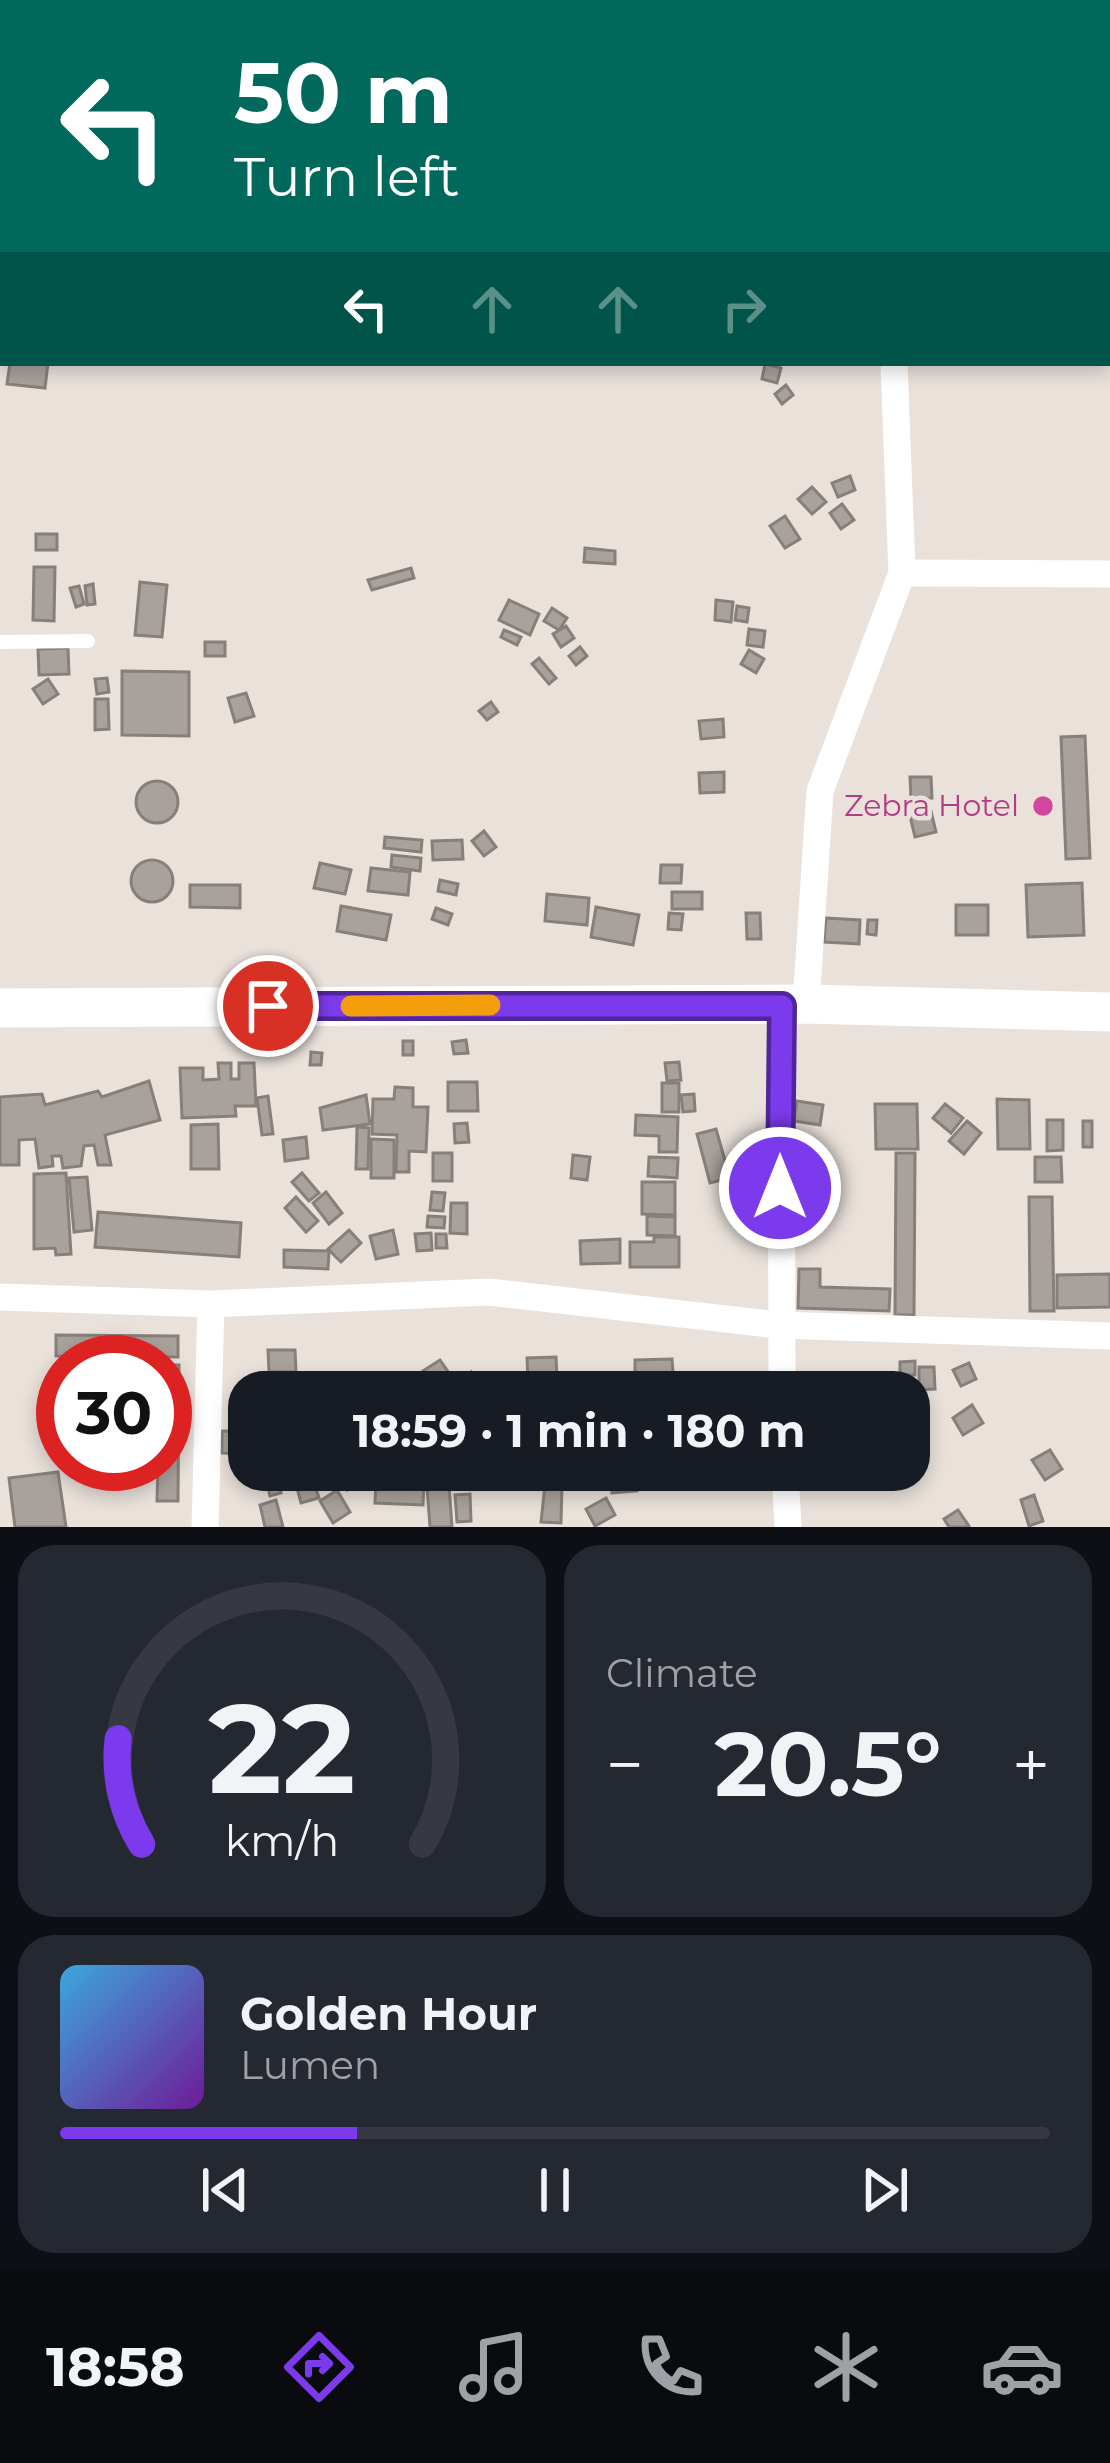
<!DOCTYPE html>
<html lang="en">
<head>
<meta charset="utf-8">
<style>
  :root { --surface:#171b24; --page:#242831; --text:#f1f3f6; --muted:#9ea1a6; --line:#363941; --accent:#7c3aed }
  body { margin:0; font-family:Montserrat,sans-serif; background:var(--page); color:var(--text); height:100vh; display:flex; flex-direction:column; font-size:45px; white-space:nowrap }
  * { box-sizing:border-box; margin:0 }
  p { font-size:39px; color:var(--muted) }
  .icon { flex:none; width:66px; height:66px; fill:none; stroke:currentColor; stroke-width:2; stroke-linecap:round; stroke-linejoin:round }
  .map { position:relative; height:1527px; overflow:hidden }
  .sheet { display:flex; flex-direction:column; gap:18px; padding:18px; background:#0d0f14; flex:1 }
  .sheet>* { flex:none }
  .top-card { position:absolute; left:0px; top:0px; width:1110px; height:366px; box-shadow:0 6px 18px #0003; background:#00695c; color:#fff; overflow:hidden }
  .speed { position:absolute; left:36px; top:1335px; display:flex; gap:24px; font-size:60px; font-weight:700; text-align:center }
  .speed>* { display:grid; place-content:center; width:156px; height:156px; border-radius:50%; background:var(--surface); box-shadow:0 6px 18px #0003; line-height:1 }
  .speed .limit { border:18px solid #d22; background:#fff; color:#111 }
  .pin { position:absolute; display:grid; place-items:center; width:102px; height:102px; color:#fff; margin:-51px; border:6px solid #fff; border-radius:50%; box-shadow:0 3px 12px #0007 }
  .me { position:absolute; width:132px; margin:-66px; rotate:0deg; stroke-linejoin:round; filter:drop-shadow(0 0 9px #0008) }
  .turn { display:flex; align-items:center; gap:42px; height:252px; padding:0 36px; font-size:54px }
  .turn .icon { width:156px; height:156px; stroke-width:2.5 }
  .turn b { display:block; font-size:84px; line-height:102px }
  .lanes { display:flex; align-items:center; height:114px; padding:0 36px; background:#0003; justify-content:center; gap:60px; direction:ltr }
  .lanes .off { opacity:.35 }
  .big { font-size:90px; font-weight:700; line-height:1.1 }
  .sheet .tile { flex:1; display:flex; flex-direction:column; justify-content:center; gap:18px; min-width:0; padding:0 42px; border-radius:36px; background:var(--page) }
  .sheet .dial { align-items:center; gap:0 }
  .dial svg { height:312px; overflow:visible; fill:none; stroke:var(--line); stroke-width:7; stroke-linecap:round; text-anchor:middle }
  .dial text { fill:var(--text); stroke:none }
  .song { display:flex; align-items:center; gap:36px }
  .cover { width:144px; height:144px; border-radius:18px; background:linear-gradient(135deg,hsl(200 70% 55%),hsl(280 70% 35%)) }
  .played { height:12px; border-radius:6px; background:linear-gradient(90deg,var(--accent) 30%,var(--line) 30%) }
  .keys { display:flex; justify-content:space-around; direction:ltr }
  .heat { display:flex; justify-content:space-between; align-items:center; font-size:66px; direction:ltr }
  .sheet .tiles { flex:1; display:grid; gap:18px; grid-template-columns:1fr 1fr }
  .tile:last-child { grid-column:span 2 }
  .trip { position:absolute; left:228px; top:1371px; width:702px; height:120px; border-radius:36px; background:var(--surface); box-shadow:0 6px 18px #0003; font-weight:700; line-height:120px; text-align:center }
  .dock { display:flex; height:192px; justify-content:space-around; align-items:center; background:#090b0e; color:var(--muted) }
  .dock .icon { width:84px; height:84px }
  .dock .active { color:var(--accent) }
  .dock b { font-size:54px; color:var(--text) }
  .map>svg:first-child { display:block }
  .building { fill:#a9a19b; stroke:#87807a; stroke-width:3 }
  .lines { fill:none; stroke-linecap:round; stroke-linejoin:round }
  .lane { stroke:#fff; stroke-width:14 }
  .street { stroke:#fff; stroke-width:27 }
  .secondary { stroke:#fff; stroke-width:39 }
  .route-casing { stroke:#51269a; stroke-width:30 }
  .route { stroke:#7c3aed; stroke-width:21 }
  .slow { stroke:#f59e0b; stroke-width:21 }
  .hotel-dot { fill:#d1479c; stroke:#e9e1da; stroke-width:4.5 }
  .labels { text-anchor:middle; stroke-width:9; stroke-linejoin:round; paint-order:stroke }
  .hotel-label { font-size:30px; fill:#b23c85; stroke:#e9e1da; text-anchor:end }
</style>
</head>
<body>
<div class="map">
<svg width="1110" height="1527" viewBox="0 0 1110 1527">
  <rect width="100%" height="100%" fill="#e9e1da"/>
  <g class="building">
    <polygon points="176,0 178,3 110,2 114,0"/>
    <polygon points="10,363 48,363 45,388 7,384"/>
    <polygon points="765,364 781,368 777,383 762,379"/>
    <polygon points="786,385 793,395 782,404 775,394"/>
    <polygon points="850,476 855,490 838,497 832,483"/>
    <polygon points="812,487 826,502 812,514 798,499"/>
    <polygon points="842,504 854,520 841,529 830,513"/>
    <polygon points="785,516 800,539 785,548 770,526"/>
    <rect x="36" y="534" width="21" height="16"/>
    <polygon points="585,548 615,551 615,564 584,562"/>
    <polygon points="34,567 55,567 54,621 33,620"/>
    <polygon points="411,568 414,578 372,590 368,580"/>
    <polygon points="140,582 167,585 162,637 135,635"/>
    <polygon points="93,584 95,604 87,605 85,586"/>
    <polygon points="79,586 84,604 76,607 70,588"/>
    <polygon points="509,600 539,614 530,635 499,620"/>
    <polygon points="716,600 733,602 731,622 715,620"/>
    <polygon points="737,606 749,608 747,622 735,620"/>
    <polygon points="552,608 567,618 559,630 544,621"/>
    <polygon points="566,626 574,638 561,647 553,634"/>
    <polygon points="749,629 765,631 763,647 747,645"/>
    <polygon points="504,630 521,637 517,645 501,637"/>
    <rect x="205" y="642" width="20" height="14"/>
    <polygon points="580,647 587,656 576,665 569,656"/>
    <polygon points="68,648 69,674 39,675 38,649"/>
    <polygon points="749,650 764,659 756,673 741,664"/>
    <polygon points="539,658 556,678 549,684 532,664"/>
    <polygon points="122,671 189,672 189,736 122,735"/>
    <polygon points="107,678 109,692 97,694 95,679"/>
    <polygon points="48,679 58,694 43,704 33,689"/>
    <polygon points="246,693 254,716 235,722 228,698"/>
    <polygon points="95,699 108,699 109,729 95,730"/>
    <polygon points="491,702 498,712 487,720 479,711"/>
    <polygon points="723,719 724,737 701,739 699,721"/>
    <polygon points="1085,736 1090,858 1066,859 1061,737"/>
    <polygon points="724,772 724,792 700,793 699,773"/>
    <polygon points="910,777 931,777 932,798 911,799"/>
    <circle cx="157" cy="802" r="21"/>
    <polygon points="931,811 936,832 915,837 910,816"/>
    <polygon points="484,831 496,847 484,856 472,841"/>
    <polygon points="385,837 422,840 421,852 384,848"/>
    <polygon points="462,840 463,859 433,860 432,841"/>
    <polygon points="392,855 421,858 420,871 391,867"/>
    <circle cx="152" cy="881" r="21"/>
    <polygon points="320,863 351,870 345,894 314,888"/>
    <polygon points="661,865 682,865 681,883 660,883"/>
    <polygon points="371,868 410,872 408,895 368,891"/>
    <polygon points="440,880 458,884 456,895 438,891"/>
    <polygon points="1082,883 1084,935 1028,937 1026,885"/>
    <polygon points="190,885 240,885 240,908 190,907"/>
    <rect x="672" y="892" width="30" height="17"/>
    <polygon points="547,894 589,898 587,925 545,921"/>
    <rect x="956" y="905" width="32" height="30"/>
    <polygon points="341,906 391,915 386,940 337,931"/>
    <polygon points="596,907 639,915 633,945 591,937"/>
    <polygon points="436,908 452,914 448,925 432,919"/>
    <polygon points="669,913 683,914 681,930 668,929"/>
    <polygon points="746,913 760,913 761,939 747,939"/>
    <polygon points="826,918 860,920 859,944 824,942"/>
    <polygon points="868,920 877,920 876,935 867,934"/>
    <polygon points="466,1040 468,1053 454,1054 452,1042"/>
    <rect x="403" y="1041" width="10" height="14"/>
    <polygon points="311,1052 322,1053 321,1065 310,1065"/>
    <polygon points="679,1062 681,1080 667,1081 665,1063"/>
    <polygon points="218,1063 231,1063 231,1079 239,1079 239,1063 254,1063 256,1106 235,1106 236,1116 182,1118 180,1068 203,1068 203,1080 219,1079"/>
    <polygon points="149,1081 160,1120 105,1135 111,1165 98,1165 94,1145 84,1146 81,1166 63,1168 61,1156 52,1156 53,1166 39,1168 35,1139 19,1140 19,1165 0,1165 0,1097 42,1094 45,1105 98,1091 102,1097"/>
    <polygon points="448,1082 477,1082 478,1111 448,1111"/>
    <rect x="662" y="1083" width="17" height="29"/>
    <polygon points="395,1087 413,1088 413,1107 428,1107 426,1152 409,1151 409,1172 396,1172 397,1135 372,1134 373,1099 394,1099"/>
    <polygon points="694,1094 695,1111 683,1112 681,1095"/>
    <polygon points="366,1095 370,1124 323,1130 320,1108"/>
    <polygon points="268,1096 273,1134 262,1135 257,1098"/>
    <polygon points="997,1099 1029,1100 1030,1149 998,1149"/>
    <polygon points="797,1101 823,1105 820,1125 794,1121"/>
    <polygon points="875,1104 917,1104 918,1149 876,1149"/>
    <polygon points="945,1104 963,1118 951,1133 933,1118"/>
    <polygon points="636,1115 678,1117 677,1152 659,1152 659,1136 635,1135"/>
    <polygon points="1047,1120 1063,1120 1063,1150 1047,1151"/>
    <polygon points="967,1121 981,1133 964,1154 949,1141"/>
    <rect x="1083" y="1121" width="9" height="26"/>
    <polygon points="467,1123 469,1142 455,1143 454,1124"/>
    <polygon points="218,1124 219,1169 191,1169 191,1125"/>
    <polygon points="357,1127 369,1128 368,1169 356,1169"/>
    <polygon points="716,1129 730,1178 710,1183 697,1134"/>
    <polygon points="306,1137 308,1158 285,1161 283,1140"/>
    <polygon points="371,1139 394,1140 394,1178 371,1178"/>
    <polygon points="797,1139 810,1139 809,1154 797,1153"/>
    <rect x="433" y="1153" width="19" height="28"/>
    <polygon points="896,1153 915,1153 914,1315 895,1315"/>
    <polygon points="573,1155 590,1157 587,1180 571,1178"/>
    <polygon points="797,1156 824,1159 823,1175 796,1172"/>
    <polygon points="649,1157 678,1158 677,1178 648,1176"/>
    <polygon points="1035,1157 1061,1157 1062,1182 1035,1182"/>
    <polygon points="66,1173 71,1254 56,1255 55,1248 34,1249 34,1174"/>
    <polygon points="302,1173 319,1193 309,1201 292,1182"/>
    <polygon points="87,1177 92,1230 74,1232 69,1178"/>
    <polygon points="642,1182 675,1182 675,1215 642,1214"/>
    <polygon points="326,1192 342,1213 329,1224 313,1203"/>
    <polygon points="432,1192 445,1193 443,1211 430,1210"/>
    <polygon points="296,1197 318,1221 306,1232 285,1208"/>
    <polygon points="1029,1197 1052,1197 1054,1311 1030,1311"/>
    <polygon points="451,1203 467,1203 467,1234 450,1233"/>
    <polygon points="98,1212 241,1223 239,1257 95,1247"/>
    <polygon points="428,1216 445,1217 444,1228 427,1227"/>
    <polygon points="647,1216 675,1217 675,1236 647,1235"/>
    <polygon points="349,1230 361,1243 341,1262 328,1249"/>
    <polygon points="393,1230 398,1254 376,1259 370,1236"/>
    <polygon points="431,1233 432,1250 417,1251 415,1234"/>
    <polygon points="436,1234 446,1234 447,1248 436,1248"/>
    <polygon points="654,1237 679,1237 679,1267 630,1267 630,1242 654,1242"/>
    <polygon points="620,1239 620,1263 581,1264 580,1241"/>
    <polygon points="284,1250 329,1251 328,1269 284,1267"/>
    <polygon points="799,1269 820,1269 820,1287 890,1289 889,1311 798,1308"/>
    <polygon points="1110,1274 1110,1307 1057,1308 1057,1275"/>
    <polygon points="56,1335 178,1336 178,1357 56,1356"/>
    <polygon points="268,1350 295,1350 296,1372 269,1372"/>
    <polygon points="556,1357 557,1379 528,1379 527,1358"/>
    <polygon points="672,1359 673,1373 635,1374 635,1360"/>
    <polygon points="440,1360 451,1376 434,1388 423,1371"/>
    <polygon points="915,1361 915,1375 900,1375 900,1362"/>
    <polygon points="969,1363 976,1379 961,1386 953,1370"/>
    <polygon points="165,1365 179,1365 178,1501 157,1501 158,1464 165,1464"/>
    <polygon points="919,1367 934,1367 935,1389 919,1390"/>
    <polygon points="471,1372 480,1386 463,1392 456,1383"/>
    <polygon points="660,1378 668,1392 643,1392 641,1389"/>
    <polygon points="828,1378 838,1392 807,1392"/>
    <polygon points="910,1379 918,1409 909,1411 909,1392 894,1392 892,1384"/>
    <polygon points="972,1405 983,1423 963,1435 953,1418"/>
    <polygon points="222,1431 249,1432 249,1454 222,1453"/>
    <polygon points="1050,1450 1062,1469 1045,1480 1032,1460"/>
    <polygon points="343,1470 351,1470 359,1481 347,1490 336,1474"/>
    <polygon points="406,1470 430,1470 430,1475 406,1476"/>
    <polygon points="584,1470 606,1470 607,1480 585,1482"/>
    <polygon points="610,1470 635,1470 637,1491 612,1493"/>
    <polygon points="58,1472 66,1527 15,1527 9,1478"/>
    <polygon points="276,1473 281,1493 270,1496 265,1476"/>
    <polygon points="376,1481 424,1483 423,1505 375,1503"/>
    <polygon points="314,1482 319,1498 301,1503 297,1488"/>
    <polygon points="545,1485 562,1485 561,1523 541,1522"/>
    <polygon points="449,1486 452,1527 430,1527 427,1487"/>
    <polygon points="337,1490 350,1512 333,1523 320,1501"/>
    <polygon points="470,1494 471,1521 457,1522 455,1495"/>
    <polygon points="1034,1495 1043,1521 1029,1526 1021,1500"/>
    <polygon points="606,1498 615,1515 595,1526 586,1509"/>
    <polygon points="276,1500 283,1527 265,1527 260,1505"/>
    <polygon points="958,1510 969,1526 968,1527 949,1527 944,1519"/>
  </g>
  <g class="lines">
    <polyline class="lane" points="0,642 88,641"/>
    <g class="street">
      <polyline points="881,0 881,3"/>
      <polyline points="1107,156 1110,156"/>
      <polyline points="902,573 1110,574"/>
      <polyline points="806,1004 820,791 902,573 894,363"/>
      <polyline points="781,1006 782,1392"/>
      <polyline points="0,1297 211,1304 489,1292 779,1325 1110,1336"/>
      <polyline points="785,1470 788,1527"/>
      <polyline points="205,1527 211,1304"/>
    </g>
    <polyline class="secondary" points="0,1008 806,1004 1110,1012"/>
  </g>
  <g class="lines">
    <defs>
      <polyline id="route" points="268,1006 782,1006 780,1188"/>
    </defs>
    <use href="#route" class="route-casing"/>
    <use href="#route" class="route"/>
    <polyline class="slow" points="351,1006 490,1005"/>
  </g>
  <circle class="hotel-dot" cx="1043" cy="806" r="12"/>
  <g class="labels">
    <g class="hotel-label">
      <text x="1019" y="816">Zebra Hotel</text>
    </g>
  </g>
</svg>
<div class="speed"><div class="limit">30</div></div>
<div class="pin" style="left:268px;top:1006px;background:#d93025"><svg class="icon" aria-label="arrive" viewBox="0 0 24 24"><path d="M6 21V4h12l-3 4 3 4H6"/></svg></div>
<svg class="me" style="left:780px;top:1188px" viewBox="-20 -20 40 40"><circle r="17" fill="#7c3aed" stroke="#fff" stroke-width="3"/><path d="M0-11L8 9 0 5-8 9z" fill="#fff"/></svg>
<div class="trip">18:59 · 1 min · 180 m</div>
<div class="top-card">
<div class="turn"><svg class="icon" aria-label="left" viewBox="0 0 24 24"><path d="M17 20v-9H6M10 6l-5 5 5 5"/></svg><div><b>50 m</b>Turn left</div></div>
<div class="lanes"><svg class="icon" aria-label="left" viewBox="0 0 24 24"><path d="M17 20v-9H6M10 6l-5 5 5 5"/></svg><svg class="icon off" aria-label="ahead" viewBox="0 0 24 24"><path d="M12 20V5M6 11l6-6 6 6"/></svg><svg class="icon off" aria-label="ahead" viewBox="0 0 24 24"><path d="M12 20V5M6 11l6-6 6 6"/></svg><svg class="icon off" aria-label="right" viewBox="0 0 24 24"><path d="M7 20v-9h11M14 6l5 5-5 5"/></svg></div>
</div>
</div>
<section class="sheet">
<div class="tiles">
<div class="tile dial"><svg viewBox="0 0 100 80">
<path d="M14 69A42 42 0 1 1 86 69"/>
<path d="M14 69A42 42 0 0 1 8 42" stroke="#7c3aed"/>
<text x="50" y="56" font-size="32" font-weight="700">22</text>
<text x="50" y="72" font-size="11">km/h</text>
</svg></div>
<div class="tile"><p>Climate</p>
<div class="heat"><a>−</a><b class="big">20.5°</b><a>+</a></div>
</div>
<div class="tile">
<div class="song"><i class="cover"></i><div><b>Golden Hour</b><p>Lumen</p></div></div>
<div class="played"></div>
<div class="keys"><svg class="icon" aria-label="previous" viewBox="0 0 24 24"><path d="M18 5L8 12l10 7zM5 5v14"/></svg><svg class="icon" aria-label="pause" viewBox="0 0 24 24"><path d="M8 5v14M16 5v14"/></svg><svg class="icon" aria-label="next" viewBox="0 0 24 24"><path d="M6 5l10 7-10 7zM19 5v14"/></svg></div>
</div>
</div>
</section>
<nav class="dock">
<b>18:58</b>
<svg class="icon active" aria-label="directions" viewBox="0 0 24 24"><path d="M12 3l9 9-9 9-9-9zM9 14v-3h6M13 9l2 2-2 2"/></svg>
<svg class="icon" aria-label="music" viewBox="0 0 24 24"><path d="M9 18V5l10-2v13"/><circle cx="6" cy="18" r="3"/><circle cx="16" cy="16" r="3"/></svg>
<svg class="icon" aria-label="phone" viewBox="0 0 24 24"><path d="M5 4h4l2 5-3 2q2 4 5 5l2-3 5 2v4C11 20 4 13 5 4z"/></svg>
<svg class="icon" aria-label="climate" viewBox="0 0 24 24"><path d="M12 3v18M4 7l16 10M4 17L20 7"/></svg>
<svg class="icon" aria-label="car" viewBox="0 0 24 24"><path d="M5 17H2v-5l4-1 3-4h7l3 4 3 1v5h-3M9 17h6M6 11h13"/><circle cx="7" cy="17" r="2"/><circle cx="17" cy="17" r="2"/></svg>
</nav>
</body>
</html>
